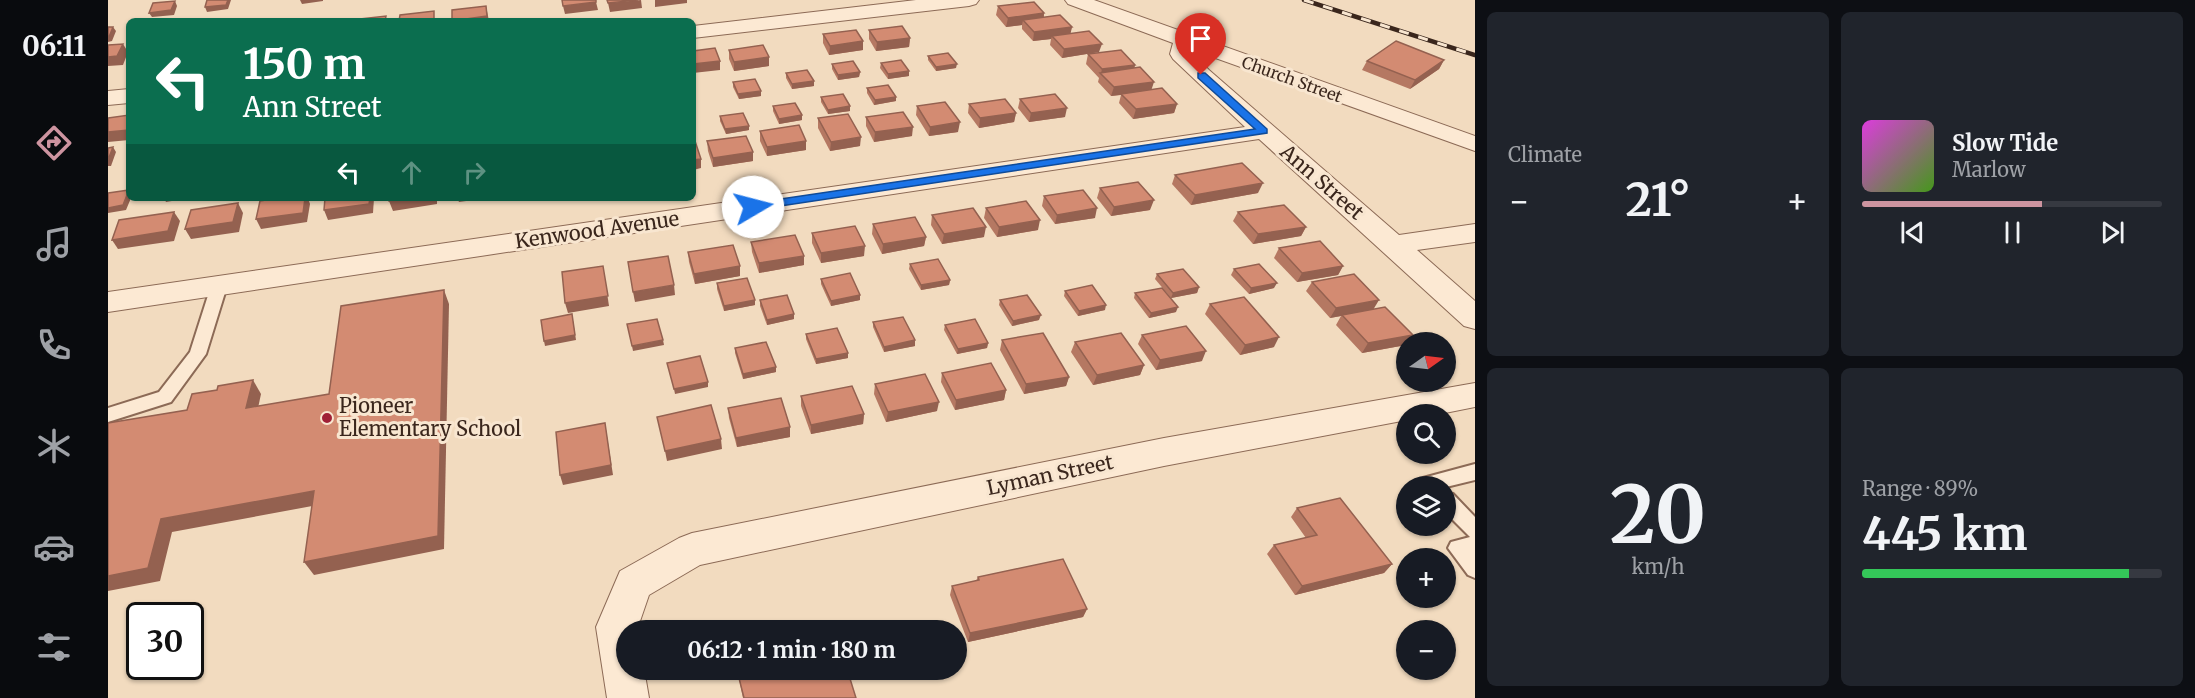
<!DOCTYPE html>
<html lang="en">
<head>
<meta charset="utf-8">
<style>
  :root { --surface:#171b24; --page:#20242c; --text:#f1f3f6; --muted:#9ea1a6; --line:#363941; --accent:#cd94a0 }
  body { margin:0; font-family:Merriweather,serif; background:var(--page); color:var(--text); height:100vh; display:flex; flex-direction:column; font-size:22px; white-space:nowrap }
  * { box-sizing:border-box; margin:0 }
  p { font-size:20px; color:var(--muted) }
  .icon { flex:none; width:33px; height:33px; fill:none; stroke:currentColor; stroke-width:2; stroke-linecap:round; stroke-linejoin:round }
  .map { position:relative; flex:1; overflow:hidden }
  .details { display:flex; flex-direction:column; gap:12px; padding:12px; background:#0d0f14; width:720px }
  .details>* { flex:none }
  .top-card { position:absolute; left:18px; top:18px; width:570px; height:183px; border-radius:9px; box-shadow:0 2px 4px #0004; background:#0b6e4f; color:#fff; overflow:hidden }
  .needle { width:39px; rotate:76deg }
  .buttons { position:absolute; left:1288px; top:332px; display:grid; gap:12px }
  .buttons a { display:grid; place-items:center; width:60px; height:60px; border-radius:50%; background:var(--surface); box-shadow:0 2px 4px #0004; font-size:30px }
  .speed { position:absolute; left:18px; top:602px; display:flex; gap:12px; font-size:30px; font-weight:700; text-align:center }
  .speed>* { display:grid; place-content:center; width:78px; height:78px; border-radius:50%; background:var(--surface); box-shadow:0 2px 4px #0004; line-height:1 }
  .speed .limit { border:3px solid #111; border-radius:9px; background:#fff; color:#111 }
  .pin { position:absolute; display:grid; place-items:center; width:51px; height:51px; color:#fff; margin:-62px -26px; border-radius:50% 50% 50% 0; rotate:-45deg; box-shadow:0 0 6px #0007 }
  .pin .icon { rotate:45deg }
  .me { position:absolute; width:66px; margin:-33px; rotate:82deg; stroke-linejoin:round; filter:drop-shadow(0 0 4px #0008) }
  .turn { display:flex; align-items:center; gap:21px; height:126px; padding:0 18px; font-size:27px }
  .turn .icon { width:78px; height:78px; stroke-width:2.5 }
  .turn b { display:block; font-size:42px; line-height:51px }
  .lanes { display:flex; align-items:center; height:57px; padding:0 18px; background:#0003; justify-content:center; gap:30px; direction:ltr }
  .lanes .off { opacity:.35 }
  .big { font-size:45px; font-weight:700; line-height:1.1 }
  .details .card { flex:1; display:flex; flex-direction:column; justify-content:center; gap:9px; min-width:0; padding:0 21px; border-radius:9px; background:var(--page) }
  .details .dial { align-items:center; gap:0 }
  .dial b { font-size:78px; line-height:1 }
  .song { display:flex; align-items:center; gap:18px }
  .cover { width:72px; height:72px; border-radius:9px; background:linear-gradient(135deg,hsl(300 70% 55%),hsl(100 70% 35%)) }
  .played { height:6px; border-radius:3px; background:linear-gradient(90deg,var(--accent) 60%,var(--line) 60%) }
  .keys { display:flex; justify-content:space-around; direction:ltr }
  .heat { display:flex; justify-content:space-between; align-items:center; font-size:33px; direction:ltr }
  .charge { height:9px; border-radius:4px; background:linear-gradient(90deg,#34c759 89%,var(--line) 0) }
  .details .tiles { flex:1; display:grid; gap:12px; grid-template-columns:repeat(2,1fr) }
  .trip { position:absolute; left:508px; top:620px; width:351px; height:60px; border-radius:30px; background:var(--surface); box-shadow:0 2px 4px #0004; font-weight:700; line-height:60px; text-align:center }
  main { display:flex; flex:1; min-height:0 }
  .dock { display:flex; flex-direction:column; width:108px; justify-content:space-around; align-items:center; background:#090b0e; color:var(--muted) }
  .dock .icon { width:42px; height:42px }
  .dock .active { color:var(--accent) }
  .dock b { font-size:27px; color:var(--text) }
  .map>svg:first-child { display:block }
  .lines { fill:none; stroke-linecap:round; stroke-linejoin:round }
  .lane-casing { stroke:#8c6a56; stroke-width:4 }
  .street-casing { stroke:#8c6a56; stroke-width:2 }
  .lane { fill:#fce9d3; fill-rule:evenodd }
  .street { fill:#fce9d3; fill-rule:evenodd }
  .rail-casing { stroke:#3a261c; stroke-width:4.5 }
  .rail { stroke:#f8e6d0; stroke-width:3; stroke-dasharray:10; stroke-linecap:butt }
  .wall { fill:#b57862 }
  .shaded-wall { fill:#946150 }
  .building { fill:#d38b72; stroke:#946150; stroke-width:1.5 }
  .route { fill:#1a73e8; stroke:#114b97; stroke-width:1.5 }
  .poi-dot { fill:#a02036; stroke:#f8e6d0; stroke-width:2 }
  .labels { text-anchor:middle; stroke-width:6; stroke-linejoin:round; paint-order:stroke }
  .far-street-label { font-size:16px; fill:#3a261c; stroke:#f8e6d0 }
  .street-label { font-size:20px; fill:#3a261c; stroke:#f8e6d0 }
  .poi-label { font-size:20px; fill:#3a261c; stroke:#f8e6d0; text-anchor:start }
</style>
</head>
<body>
<main>
<nav class="dock">
<b>06:11</b>
<svg class="icon active" aria-label="directions" viewBox="0 0 24 24"><path d="M12 3l9 9-9 9-9-9zM9 14v-3h6M13 9l2 2-2 2"/></svg>
<svg class="icon" aria-label="music" viewBox="0 0 24 24"><path d="M9 18V5l10-2v13"/><circle cx="6" cy="18" r="3"/><circle cx="16" cy="16" r="3"/></svg>
<svg class="icon" aria-label="phone" viewBox="0 0 24 24"><path d="M5 4h4l2 5-3 2q2 4 5 5l2-3 5 2v4C11 20 4 13 5 4z"/></svg>
<svg class="icon" aria-label="climate" viewBox="0 0 24 24"><path d="M12 3v18M4 7l16 10M4 17L20 7"/></svg>
<svg class="icon" aria-label="car" viewBox="0 0 24 24"><path d="M5 17H2v-5l4-1 3-4h7l3 4 3 1v5h-3M9 17h6M6 11h13"/><circle cx="7" cy="17" r="2"/><circle cx="17" cy="17" r="2"/></svg>
<svg class="icon" aria-label="filters" viewBox="0 0 24 24"><path d="M4 7h16M4 17h16"/><circle cx="9" cy="7" r="2"/><circle cx="15" cy="17" r="2"/></svg>
</nav>
<div class="map">
<svg width="1367" height="698" viewBox="0 0 1367 698">
  <rect width="100%" height="100%" fill="#f2dbbf"/>
  <g class="lines">
    <defs>
      <g id="lane">
        <polygon points="111,281 119,286 98,354 63,402 0,422 0,408 51,392 82,352 103,286"/>
        <polygon points="1367,464 1367,480 1338,487 1314,486 1313,483 1315,478"/>
        <polygon points="1338,492 1345,494 1367,517 1367,578 1360,575 1340,548 1343,542 1362,537 1338,513"/>
      </g>
      <g id="street">
        <polygon points="808,0 871,0 868,4 861,6 585,38 585,26"/>
        <polygon points="957,0 986,0 1367,136 1367,151 1085,50 1084,53 1101,70 1291,235 1367,224 1367,242 1309,250 1367,301 1367,329 1356,326 1151,139 0,312 0,292 1137,127 1065,59 1062,54 1065,43 960,4"/>
        <polygon points="21,89 21,103 0,105 0,91"/>
        <polygon points="1367,383 1367,407 1332,414 1299,414 1299,420 1056,466 592,565 541,595 529,630 519,630 519,669 536,669 541,698 499,698 488,627 512,571 571,538 584,533 1056,438"/>
      </g>
    </defs>
    <use href="#lane" class="lane-casing"/>
    <use href="#street" class="street-casing"/>
    <use href="#lane" class="lane"/>
    <use href="#street" class="street"/>
    <defs>
      <polyline id="rail" points="1196,0 1367,55"/>
    </defs>
    <use href="#rail" class="rail-casing"/>
    <use href="#rail" class="rail"/>
  </g>
  <g class="wall">
    <polygon points="890,6 936,13 936,17 964,27 962,33 991,52 954,58 942,45 943,39 925,41 914,29 914,25 898,27 888,15"/>
    <polygon points="761,30 802,38 801,47 768,51 761,39"/>
    <polygon points="715,34 755,41 755,50 721,55 715,43"/>
    <polygon points="621,50 661,57 661,66 626,71 621,59"/>
    <polygon points="980,54 1027,65 1026,68 1043,90 1069,104 1066,113 1025,119 1011,103 1013,95 1003,96 990,82 991,78 978,64"/>
    <polygon points="820,56 848,68 828,71 820,60"/>
    <polygon points="1336,60 1331,69 1302,89 1254,70 1259,61"/>
    <polygon points="773,63 801,76 780,79 772,68"/>
    <polygon points="724,64 752,72 751,77 730,80 724,69"/>
    <polygon points="678,73 706,81 706,86 684,89 678,78"/>
    <polygon points="625,82 653,96 631,99 625,87"/>
    <polygon points="759,88 788,97 788,101 766,105 759,93"/>
    <polygon points="713,97 742,111 720,114 713,102"/>
    <polygon points="912,99 957,117 921,122 910,108"/>
    <polygon points="861,104 908,113 906,122 871,128 860,113"/>
    <polygon points="665,106 694,120 671,124 665,111"/>
    <polygon points="809,106 850,132 821,136 808,115"/>
    <polygon points="612,116 641,126 641,130 618,134 612,121"/>
    <polygon points="758,117 804,136 766,142 758,126"/>
    <polygon points="710,118 752,146 722,151 710,128"/>
    <polygon points="652,131 698,141 698,150 659,156 652,141"/>
    <polygon points="599,141 645,152 645,161 605,167 600,151"/>
    <polygon points="1067,175 1150,193 1083,205 1064,184"/>
    <polygon points="992,188 1042,210 1003,216 989,198"/>
    <polygon points="936,196 987,218 947,224 934,206"/>
    <polygon points="878,208 930,230 889,237 876,218"/>
    <polygon points="1130,212 1198,227 1193,236 1145,244 1125,221"/>
    <polygon points="824,215 876,237 834,244 823,225"/>
    <polygon points="765,224 818,237 816,246 774,254 764,234"/>
    <polygon points="704,233 756,256 713,263 704,243"/>
    <polygon points="643,242 696,265 651,273 644,252"/>
    <polygon points="1171,248 1235,266 1230,275 1189,282 1166,258"/>
    <polygon points="580,252 632,266 632,276 587,284 581,262"/>
    <polygon points="802,264 842,280 841,285 813,290 801,269"/>
    <polygon points="1126,269 1166,288 1141,294 1123,275"/>
    <polygon points="1049,274 1091,287 1089,293 1063,298 1047,279"/>
    <polygon points="713,279 752,295 752,300 723,306 713,284"/>
    <polygon points="1204,282 1266,309 1305,335 1300,342 1299,342 1298,345 1254,353 1228,325 1233,316 1222,318 1198,291"/>
    <polygon points="609,283 647,305 616,311 609,289"/>
    <polygon points="957,291 997,310 970,316 956,296"/>
    <polygon points="1027,293 1068,312 1041,318 1026,298"/>
    <polygon points="652,300 686,319 659,325 652,306"/>
    <polygon points="892,300 931,320 904,326 891,305"/>
    <polygon points="1102,304 1166,347 1132,355 1097,314"/>
    <polygon points="765,322 807,346 776,352 765,327"/>
    <polygon points="837,325 880,343 879,348 849,354 836,330"/>
    <polygon points="698,334 740,358 708,364 698,339"/>
    <polygon points="1034,335 1094,361 1048,370 1030,344"/>
    <polygon points="894,340 961,377 958,386 916,394 892,350"/>
    <polygon points="967,342 1036,365 1032,375 985,385 963,352"/>
    <polygon points="627,348 668,367 668,372 635,379 627,353"/>
    <polygon points="834,373 898,390 896,400 847,410 833,382"/>
    <polygon points="767,384 829,411 778,422 766,394"/>
    <polygon points="693,396 756,414 755,424 703,434 693,406"/>
    <polygon points="620,408 682,437 629,447 621,418"/>
    <polygon points="1189,508 1284,564 1276,573 1187,595 1159,554 1166,545 1198,538 1183,517"/>
    <polygon points="870,577 979,609 975,617 860,642 842,595 844,586 868,581"/>
    <polygon points="630,674 748,698 635,698"/>
  </g>
  <g class="shaded-wall">
    <polygon points="120,0 123,0 120,9 99,12 97,7"/>
    <polygon points="192,0 215,0 215,1 194,4"/>
    <polygon points="533,0 534,8 502,12 500,3"/>
    <polygon points="547,0 579,0 579,3 547,7"/>
    <polygon points="67,1 69,6 66,15 44,17 41,13"/>
    <polygon points="488,2 490,10 457,14 455,6"/>
    <polygon points="378,6 381,21 344,21"/>
    <polygon points="936,13 935,22 915,20 914,25 898,27 900,18"/>
    <polygon points="5,27 8,31 4,41 0,42 0,37"/>
    <polygon points="964,27 962,36 944,36 943,39 925,41 926,32"/>
    <polygon points="802,38 801,47 768,51 769,42"/>
    <polygon points="755,41 755,50 721,55 722,46"/>
    <polygon points="15,44 20,52 15,65 0,66 0,57"/>
    <polygon points="994,44 991,52 954,58 956,49"/>
    <polygon points="661,57 661,66 626,71 626,62"/>
    <polygon points="1336,60 1331,69 1302,89 1307,80"/>
    <polygon points="612,61 612,70 585,73 585,64"/>
    <polygon points="849,64 848,68 828,71 828,67"/>
    <polygon points="1027,65 1025,74 993,73 994,69"/>
    <polygon points="801,71 801,76 780,79 780,74"/>
    <polygon points="752,72 751,77 730,80 730,75"/>
    <polygon points="706,81 706,86 684,89 684,84"/>
    <polygon points="1046,82 1043,91 1003,96 1006,87"/>
    <polygon points="653,91 653,96 631,99 630,94"/>
    <polygon points="788,97 788,101 766,105 767,100"/>
    <polygon points="1069,104 1066,113 1025,119 1028,109"/>
    <polygon points="742,106 742,111 720,114 720,110"/>
    <polygon points="959,108 957,117 921,122 923,113"/>
    <polygon points="908,113 906,122 871,128 872,118"/>
    <polygon points="694,115 694,120 671,124 671,119"/>
    <polygon points="852,122 850,132 821,136 822,127"/>
    <polygon points="641,126 641,130 618,134 617,129"/>
    <polygon points="805,127 804,136 766,142 767,132"/>
    <polygon points="21,130 21,140 0,142 0,132"/>
    <polygon points="753,137 752,146 722,151 723,142"/>
    <polygon points="698,141 698,150 659,156 659,147"/>
    <polygon points="5,147 8,152 3,166 0,166 0,160"/>
    <polygon points="645,152 645,161 605,167 605,158"/>
    <polygon points="593,159 593,168 585,170 585,160"/>
    <polygon points="1155,183 1150,193 1083,205 1087,195"/>
    <polygon points="21,190 21,198 23,198 18,210 0,213 0,208"/>
    <polygon points="56,198 81,198 58,202"/>
    <polygon points="197,198 200,198 202,204 199,222 153,229 148,219"/>
    <polygon points="262,198 266,198 265,213 220,220 216,210"/>
    <polygon points="303,198 329,198 329,204 285,211 281,201"/>
    <polygon points="349,198 380,198 351,202"/>
    <polygon points="1046,200 1042,210 1003,216 1006,207"/>
    <polygon points="130,203 135,213 131,232 83,239 77,229"/>
    <polygon points="989,208 987,218 947,224 949,215"/>
    <polygon points="66,212 72,221 66,241 10,249 4,240"/>
    <polygon points="932,220 930,230 889,237 891,227"/>
    <polygon points="878,227 876,237 834,244 836,234"/>
    <polygon points="1198,227 1193,236 1145,244 1150,234"/>
    <polygon points="818,237 816,246 774,254 775,244"/>
    <polygon points="757,246 756,256 713,263 713,253"/>
    <polygon points="696,256 696,265 651,273 651,263"/>
    <polygon points="495,266 501,306 460,313 457,303"/>
    <polygon points="632,266 632,276 587,284 586,274"/>
    <polygon points="1235,266 1230,275 1189,282 1194,273"/>
    <polygon points="842,280 841,285 813,290 813,285"/>
    <polygon points="1169,283 1166,288 1141,294 1143,288"/>
    <polygon points="566,285 567,295 527,302 525,292"/>
    <polygon points="1091,287 1089,293 1063,298 1065,293"/>
    <polygon points="336,290 341,304 336,549 206,575 196,562"/>
    <polygon points="752,295 752,300 723,306 723,301"/>
    <polygon points="647,300 647,305 616,311 616,306"/>
    <polygon points="1271,300 1265,310 1222,318 1228,308"/>
    <polygon points="998,305 997,310 970,316 971,311"/>
    <polygon points="1070,307 1068,312 1041,318 1043,313"/>
    <polygon points="464,314 468,340 437,346 436,341"/>
    <polygon points="686,314 686,319 659,325 659,320"/>
    <polygon points="933,315 931,320 904,326 905,321"/>
    <polygon points="1305,335 1300,342 1299,342 1298,345 1254,353 1260,343"/>
    <polygon points="1171,337 1166,347 1132,355 1137,345"/>
    <polygon points="555,340 556,345 525,351 524,346"/>
    <polygon points="807,340 807,346 776,352 776,347"/>
    <polygon points="880,343 879,348 849,354 850,349"/>
    <polygon points="1098,351 1094,361 1048,370 1052,360"/>
    <polygon points="740,353 740,358 708,364 708,359"/>
    <polygon points="1036,365 1032,375 985,385 989,375"/>
    <polygon points="668,367 668,372 635,379 635,374"/>
    <polygon points="961,377 958,386 916,394 918,384"/>
    <polygon points="145,380 153,394 147,422 138,408"/>
    <polygon points="600,382 600,387 567,394 566,389"/>
    <polygon points="898,390 896,400 847,410 848,400"/>
    <polygon points="831,402 829,411 778,422 780,412"/>
    <polygon points="756,414 755,424 703,434 703,425"/>
    <polygon points="497,423 505,475 455,485 452,475"/>
    <polygon points="682,427 682,437 629,447 628,438"/>
    <polygon points="613,439 614,449 559,461 557,451"/>
    <polygon points="206,491 215,504 64,532 52,581 0,591 0,576 53,519"/>
    <polygon points="1284,564 1276,573 1187,595 1194,586"/>
    <polygon points="979,609 975,617 860,642 862,633"/>
  </g>
  <g class="building">
    <polygon points="99,0 120,0 118,5 97,7"/>
    <polygon points="454,0 488,0 488,2 455,6"/>
    <polygon points="499,0 530,0 500,3"/>
    <polygon points="67,1 63,10 41,13 45,3"/>
    <polygon points="926,2 936,13 900,18 890,6"/>
    <polygon points="378,6 379,16 344,21 344,10"/>
    <polygon points="326,11 326,21 291,21 292,15"/>
    <polygon points="952,15 964,27 926,32 915,20"/>
    <polygon points="278,16 277,21 242,21 243,20"/>
    <polygon points="794,26 802,38 769,42 761,30"/>
    <polygon points="0,27 5,27 1,37 0,37"/>
    <polygon points="748,30 755,41 722,46 715,34"/>
    <polygon points="981,31 994,44 956,49 944,36"/>
    <polygon points="1288,41 1336,60 1307,80 1259,61"/>
    <polygon points="15,44 9,56 0,57 0,45"/>
    <polygon points="655,45 661,57 626,62 621,50"/>
    <polygon points="607,48 612,61 585,64 585,51"/>
    <polygon points="1013,50 1027,65 994,69 980,54"/>
    <polygon points="840,53 849,64 828,67 820,56"/>
    <polygon points="793,60 801,71 780,74 773,63"/>
    <polygon points="745,61 752,72 730,75 724,64"/>
    <polygon points="1032,67 1046,82 1006,87 992,73"/>
    <polygon points="699,70 706,81 684,84 678,73"/>
    <polygon points="647,79 653,91 630,94 625,82"/>
    <polygon points="780,85 788,97 767,100 759,88"/>
    <polygon points="1054,88 1069,104 1028,109 1013,94"/>
    <polygon points="735,94 742,106 720,110 713,97"/>
    <polygon points="947,94 959,108 923,113 912,99"/>
    <polygon points="897,99 908,113 872,118 861,104"/>
    <polygon points="837,102 852,122 822,127 809,106"/>
    <polygon points="687,103 694,115 671,119 665,106"/>
    <polygon points="795,112 805,127 767,132 758,117"/>
    <polygon points="635,113 641,126 617,129 612,116"/>
    <polygon points="740,114 753,137 723,142 710,118"/>
    <polygon points="21,115 21,130 0,132 0,118"/>
    <polygon points="691,125 698,141 659,147 652,131"/>
    <polygon points="585,135 593,159 585,160"/>
    <polygon points="638,136 645,152 605,158 599,141"/>
    <polygon points="5,147 0,160 0,148"/>
    <polygon points="1134,163 1155,183 1087,195 1067,175"/>
    <polygon points="1030,182 1046,200 1006,207 992,188"/>
    <polygon points="21,190 15,205 0,208 0,193"/>
    <polygon points="975,190 989,208 949,215 936,196"/>
    <polygon points="170,198 197,198 195,213 148,219 152,201"/>
    <polygon points="217,198 262,198 261,204 216,210"/>
    <polygon points="281,198 303,198 281,201"/>
    <polygon points="918,201 932,220 891,227 878,208"/>
    <polygon points="130,203 125,222 77,229 83,210"/>
    <polygon points="1176,205 1198,227 1150,234 1130,212"/>
    <polygon points="865,208 878,227 836,234 824,215"/>
    <polygon points="66,212 60,231 4,240 11,220"/>
    <polygon points="807,217 818,237 775,244 765,224"/>
    <polygon points="747,226 757,246 713,253 704,233"/>
    <polygon points="687,235 696,256 651,263 643,242"/>
    <polygon points="1212,241 1235,266 1194,273 1171,248"/>
    <polygon points="625,245 632,266 586,274 580,252"/>
    <polygon points="560,256 566,285 525,292 520,262"/>
    <polygon points="830,259 842,280 813,285 802,264"/>
    <polygon points="1151,264 1169,283 1143,288 1126,269"/>
    <polygon points="495,266 500,296 457,303 454,272"/>
    <polygon points="1075,269 1091,287 1065,293 1049,274"/>
    <polygon points="742,273 752,295 723,301 713,279"/>
    <polygon points="1246,274 1271,300 1228,308 1204,282"/>
    <polygon points="639,278 647,300 616,306 609,283"/>
    <polygon points="984,285 998,305 971,311 957,291"/>
    <polygon points="1054,288 1070,307 1043,313 1027,293"/>
    <polygon points="336,290 330,536 196,562 206,491 53,519 40,568 0,576 0,423 79,410 84,394 109,390 110,386 145,380 138,408 221,394 233,306"/>
    <polygon points="679,295 686,314 659,320 652,300"/>
    <polygon points="919,295 933,315 905,321 892,300"/>
    <polygon points="1136,297 1171,337 1137,345 1102,304"/>
    <polygon points="1277,307 1305,335 1260,343 1234,315"/>
    <polygon points="464,314 467,335 436,341 433,320"/>
    <polygon points="795,317 807,340 776,347 765,322"/>
    <polygon points="549,319 555,340 524,346 519,324"/>
    <polygon points="867,319 880,343 850,349 837,325"/>
    <polygon points="1078,326 1098,351 1052,360 1034,335"/>
    <polygon points="729,328 740,353 708,359 698,334"/>
    <polygon points="935,333 961,377 918,384 894,340"/>
    <polygon points="1013,333 1036,365 989,375 967,342"/>
    <polygon points="658,342 668,367 635,374 627,348"/>
    <polygon points="592,356 600,382 566,389 559,363"/>
    <polygon points="883,363 898,390 848,400 834,373"/>
    <polygon points="817,374 831,402 780,412 767,384"/>
    <polygon points="744,386 756,414 703,425 693,396"/>
    <polygon points="673,398 682,427 628,438 620,408"/>
    <polygon points="603,405 613,439 557,451 549,417"/>
    <polygon points="497,423 503,465 452,475 448,432"/>
    <polygon points="1232,498 1284,564 1194,586 1166,545 1209,535 1189,508"/>
    <polygon points="955,559 979,609 862,633 844,586 871,580 870,577"/>
    <polygon points="651,669 739,669 748,698 636,698 630,674"/>
  </g>
  <polygon class="route" points="1090,73 1097,73 1159,129 1159,133 645,210 639,207 645,203 1147,129 1090,78"/>
  <circle class="poi-dot" cx="219" cy="418" r="6"/>
  <g class="labels">
    <g class="far-street-label">
      <text transform="translate(1184 79) rotate(20)" y="6">Church Street</text>
    </g>
    <g class="street-label">
      <text transform="translate(1214 182) rotate(41)" y="7">Ann Street</text>
      <text transform="translate(489 230) rotate(-8)" y="7">Kenwood Avenue</text>
      <text transform="translate(942 475) rotate(-12)" y="7">Lyman Street</text>
    </g>
    <g class="poi-label">
      <text x="231" y="413">Pioneer<tspan x="231" dy="23">Elementary School</tspan></text>
    </g>
  </g>
</svg>
<div class="buttons">
<a><svg class="needle" viewBox="-14 -14 28 28"><path d="M0-13l5 13h-10z" fill="#e53935"/><path d="M0 13l5-13h-10z" fill="#9ea1a6"/></svg></a>
<a><svg class="icon" aria-label="search" viewBox="0 0 24 24"><circle cx="10" cy="10" r="6"/><path d="M15 15l6 6"/></svg></a>
<a><svg class="icon" aria-label="layers" viewBox="0 0 24 24"><path d="M12 4l9 5-9 5-9-5zM3 14l9 5 9-5"/></svg></a>
<a>+</a>
<a>−</a>
</div>
<div class="speed"><div class="limit">30</div></div>
<div class="pin" style="left:1093px;top:75px;background:#d93025"><svg class="icon" aria-label="arrive" viewBox="0 0 24 24"><path d="M6 21V4h12l-3 4 3 4H6"/></svg></div>
<svg class="me" style="left:645px;top:207px" viewBox="-20 -20 40 40"><circle r="19" fill="#fff"/><path d="M0-13L10 11 0 6-10 11z" fill="#1a73e8"/></svg>
<div class="trip">06:12 · 1 min · 180 m</div>
<div class="top-card">
<div class="turn"><svg class="icon" aria-label="left" viewBox="0 0 24 24"><path d="M17 20v-9H6M10 6l-5 5 5 5"/></svg><div><b>150 m</b>Ann Street</div></div>
<div class="lanes"><svg class="icon" aria-label="left" viewBox="0 0 24 24"><path d="M17 20v-9H6M10 6l-5 5 5 5"/></svg><svg class="icon off" aria-label="ahead" viewBox="0 0 24 24"><path d="M12 20V5M6 11l6-6 6 6"/></svg><svg class="icon off" aria-label="right" viewBox="0 0 24 24"><path d="M7 20v-9h11M14 6l5 5-5 5"/></svg></div>
</div>
</div>
<section class="details">
<div class="tiles">
<div class="card"><p>Climate</p>
<div class="heat"><a>−</a><b class="big">21°</b><a>+</a></div>
</div>
<div class="card">
<div class="song"><i class="cover"></i><div><b>Slow Tide</b><p>Marlow</p></div></div>
<div class="played"></div>
<div class="keys"><svg class="icon" aria-label="previous" viewBox="0 0 24 24"><path d="M18 5L8 12l10 7zM5 5v14"/></svg><svg class="icon" aria-label="pause" viewBox="0 0 24 24"><path d="M8 5v14M16 5v14"/></svg><svg class="icon" aria-label="next" viewBox="0 0 24 24"><path d="M6 5l10 7-10 7zM19 5v14"/></svg></div>
</div>
<div class="card dial"><b>20</b><p>km/h</p></div>
<div class="card"><p>Range · 89%</p><b class="big">445 km</b><div class="charge"></div></div>
</div>
</section>
</main>
</body>
</html>
